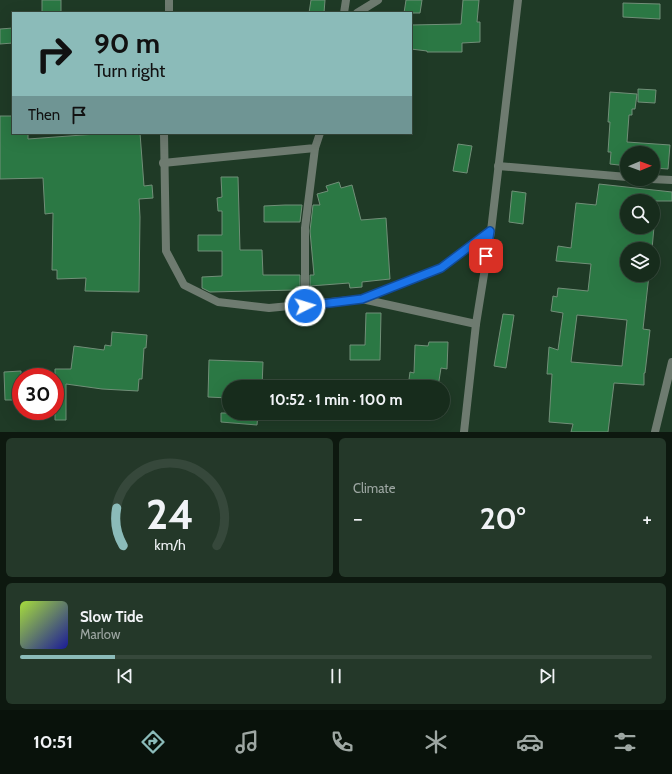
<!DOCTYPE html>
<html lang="en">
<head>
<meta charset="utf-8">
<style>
  :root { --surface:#172c1c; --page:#243829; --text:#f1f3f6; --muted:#9ea7a3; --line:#36483b; --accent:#8bbbb9 }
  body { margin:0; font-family:Cabin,sans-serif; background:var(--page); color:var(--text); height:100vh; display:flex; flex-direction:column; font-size:15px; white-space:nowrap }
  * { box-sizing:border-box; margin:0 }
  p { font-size:13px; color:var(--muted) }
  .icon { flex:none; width:22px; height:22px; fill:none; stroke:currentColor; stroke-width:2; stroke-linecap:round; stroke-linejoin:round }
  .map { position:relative; height:432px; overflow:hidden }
  .side { display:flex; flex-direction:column; gap:6px; padding:6px; background:#0d180f; flex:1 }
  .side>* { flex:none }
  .hud { position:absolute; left:12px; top:12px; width:400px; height:122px; border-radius:0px; box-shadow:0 4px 16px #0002,0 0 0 1px var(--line); background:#8bbbb9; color:#111; overflow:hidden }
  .needle { width:26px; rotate:89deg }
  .tools { position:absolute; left:620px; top:146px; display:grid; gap:8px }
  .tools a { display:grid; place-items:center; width:40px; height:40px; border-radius:50%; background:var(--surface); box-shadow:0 4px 16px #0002,0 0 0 1px var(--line); font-size:20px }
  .speed { position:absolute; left:12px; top:368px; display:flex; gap:8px; font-size:20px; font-weight:700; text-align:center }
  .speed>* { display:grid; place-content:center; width:52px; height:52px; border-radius:50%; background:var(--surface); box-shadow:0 4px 16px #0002,0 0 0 1px var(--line); line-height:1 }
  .speed .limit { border:6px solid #d22; background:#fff; color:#111 }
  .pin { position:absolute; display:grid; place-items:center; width:34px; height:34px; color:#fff; margin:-17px; border-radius:8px; box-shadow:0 2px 6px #0006 }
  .me { position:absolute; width:44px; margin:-22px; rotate:85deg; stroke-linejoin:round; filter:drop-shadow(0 0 3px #0008) }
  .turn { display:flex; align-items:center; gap:14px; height:84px; padding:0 16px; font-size:18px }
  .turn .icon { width:52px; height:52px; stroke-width:2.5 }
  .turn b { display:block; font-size:28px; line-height:34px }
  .then { display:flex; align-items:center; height:38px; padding:0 16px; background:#0003; gap:8px; font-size:15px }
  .big { font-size:30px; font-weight:800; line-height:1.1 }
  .side .tile { flex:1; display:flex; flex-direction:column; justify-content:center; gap:6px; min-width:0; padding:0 14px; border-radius:6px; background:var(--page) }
  .side .dial { align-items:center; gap:0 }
  .dial svg { height:104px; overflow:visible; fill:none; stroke:var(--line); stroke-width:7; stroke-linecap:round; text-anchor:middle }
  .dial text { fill:var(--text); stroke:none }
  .song { display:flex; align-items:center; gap:12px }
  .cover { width:48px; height:48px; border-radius:6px; background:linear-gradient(135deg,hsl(80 70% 55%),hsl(240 70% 35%)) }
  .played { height:4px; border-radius:2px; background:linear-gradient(90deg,var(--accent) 15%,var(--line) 15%) }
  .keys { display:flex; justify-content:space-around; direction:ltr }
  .heat { display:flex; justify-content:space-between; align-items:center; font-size:22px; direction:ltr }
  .side .tiles { flex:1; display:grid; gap:6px; grid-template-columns:1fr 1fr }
  .tile:last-child { grid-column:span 2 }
  .trip { position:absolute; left:222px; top:380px; width:228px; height:40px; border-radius:20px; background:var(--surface); box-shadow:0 4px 16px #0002,0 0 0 1px var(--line); font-weight:800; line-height:40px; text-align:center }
  .tab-bar { display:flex; height:64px; justify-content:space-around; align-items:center; background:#09120b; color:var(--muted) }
  .tab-bar .icon { width:28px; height:28px }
  .tab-bar .on { color:var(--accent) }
  .tab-bar b { font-size:18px; color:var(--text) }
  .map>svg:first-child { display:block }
  .building { fill:#2b7844; stroke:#718f78; fill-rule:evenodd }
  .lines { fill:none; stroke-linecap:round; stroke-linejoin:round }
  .minor { stroke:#6e7b70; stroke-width:8 }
  .route-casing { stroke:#114b97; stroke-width:10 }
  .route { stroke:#1a73e8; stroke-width:7 }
</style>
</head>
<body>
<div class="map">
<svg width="672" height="432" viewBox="0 0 672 432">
  <rect width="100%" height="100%" fill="#1f3a26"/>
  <g class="building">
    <rect x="42" y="0" width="19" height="13"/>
    <polygon points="311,0 325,0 324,13 309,13"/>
    <polygon points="406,0 422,0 420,13 404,13"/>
    <polygon points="463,0 479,0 477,22 480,22 480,42 462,43 462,52 427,52 427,51 411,49 411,25 461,24"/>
    <polygon points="623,3 660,4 660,19 623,17"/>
    <polygon points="13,28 13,43 0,44 0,29"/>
    <polygon points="638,89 656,90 655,103 638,102"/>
    <polygon points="610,92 637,94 635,109 632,109 632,115 629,115 627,142 670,145 668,169 653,168 653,153 627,153 627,166 610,164 611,152 608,152 610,122 608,122"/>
    <polygon points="0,116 13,116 13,133 28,133 28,139 110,133 140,133 144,186 152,185 153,198 139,199 140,217 139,292 85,291 86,278 57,279 57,270 52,270 53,213 45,214 43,178 0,179"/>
    <polygon points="458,144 472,146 467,173 453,171"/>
    <polygon points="221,177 238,177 240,250 262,250 263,275 300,275 300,287 296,287 296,290 210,292 202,288 202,277 222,276 222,251 198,251 198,235 222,235 222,211 218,211 217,198 222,197"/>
    <polygon points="339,182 341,188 352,185 361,220 386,218 390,279 362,282 362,287 350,288 349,283 310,286 310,275 314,275 310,231 313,205 320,205 317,194 328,191 326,186"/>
    <path d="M599,184L672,192V201H627V227H654L652,249H627V275H649L643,329L650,330L645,373H644V385L614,383L608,432H571L573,424L549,422L552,374H547L549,347L558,350L563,313L551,311L553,296L557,297L558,288L588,291L591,264L556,261L558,246L571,248L576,203L596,205ZM577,315L627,320L622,366L571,362Z"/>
    <polygon points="512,191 526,193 523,224 509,222"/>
    <polygon points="285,205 302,205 300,222 264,222 264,206"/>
    <polygon points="366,313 381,313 380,360 350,360 350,345 365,345"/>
    <polygon points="503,314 514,315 506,368 494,366"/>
    <polygon points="112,332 147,335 146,348 144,348 142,379 139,379 138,391 102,389 66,384 66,420 55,420 55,369 71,369 74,346 104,350 105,345 111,346"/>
    <polygon points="429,342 448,342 447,369 441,368 438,387 408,387 410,372 414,373 415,345 428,346"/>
    <polygon points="209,360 263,362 262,387 229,387 229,398 208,397"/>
    <polygon points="21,371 21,400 5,400 4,372"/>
    <polygon points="221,413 258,413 257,425 221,422"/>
  </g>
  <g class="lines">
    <g class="minor">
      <polyline points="169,13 169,0"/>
      <polyline points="344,13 346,0"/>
      <polyline points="357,13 378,0"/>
      <polyline points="164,133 166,251 184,285 218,302 269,308 362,299 441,268 491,231"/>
      <polyline points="163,163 315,148 320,133"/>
      <polyline points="498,166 627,177"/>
      <polyline points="651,179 672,180"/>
      <polyline points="362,299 476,324"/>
      <polyline points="305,306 305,228 315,148"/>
      <polyline points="464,432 476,324 491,231 518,0"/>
      <polyline points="655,432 672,362"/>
    </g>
  </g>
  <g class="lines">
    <defs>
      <polyline id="route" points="305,306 362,299 441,268 490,231 486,256"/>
    </defs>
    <use href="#route" class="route-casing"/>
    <use href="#route" class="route"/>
  </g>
</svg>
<div class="tools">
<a><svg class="needle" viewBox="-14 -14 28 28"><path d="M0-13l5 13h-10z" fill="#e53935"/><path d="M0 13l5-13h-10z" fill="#9ea7a3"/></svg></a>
<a><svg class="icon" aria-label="search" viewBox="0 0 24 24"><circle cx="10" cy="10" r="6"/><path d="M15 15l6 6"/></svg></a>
<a><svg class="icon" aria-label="layers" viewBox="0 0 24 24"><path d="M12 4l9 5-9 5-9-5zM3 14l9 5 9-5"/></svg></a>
</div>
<div class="speed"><div class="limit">30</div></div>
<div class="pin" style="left:486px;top:256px;background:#d93025"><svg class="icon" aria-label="arrive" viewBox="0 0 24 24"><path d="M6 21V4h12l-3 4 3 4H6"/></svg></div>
<svg class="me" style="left:305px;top:306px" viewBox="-20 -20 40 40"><circle r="17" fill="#1a73e8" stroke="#fff" stroke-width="3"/><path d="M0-11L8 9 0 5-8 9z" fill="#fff"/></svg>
<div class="trip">10:52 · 1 min · 100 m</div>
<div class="hud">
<div class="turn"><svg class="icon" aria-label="right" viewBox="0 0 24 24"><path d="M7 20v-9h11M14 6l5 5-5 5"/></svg><div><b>90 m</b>Turn right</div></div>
<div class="then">Then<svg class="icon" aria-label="arrive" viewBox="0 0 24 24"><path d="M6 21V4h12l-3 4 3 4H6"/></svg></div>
</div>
</div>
<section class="side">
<div class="tiles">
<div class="tile dial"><svg viewBox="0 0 100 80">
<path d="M14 69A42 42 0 1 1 86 69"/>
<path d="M14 69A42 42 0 0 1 9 40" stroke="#8bbbb9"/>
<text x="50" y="56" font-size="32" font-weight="700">24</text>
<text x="50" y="72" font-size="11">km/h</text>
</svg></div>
<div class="tile"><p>Climate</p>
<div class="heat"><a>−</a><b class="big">20°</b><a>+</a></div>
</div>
<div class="tile">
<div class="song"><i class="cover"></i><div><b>Slow Tide</b><p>Marlow</p></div></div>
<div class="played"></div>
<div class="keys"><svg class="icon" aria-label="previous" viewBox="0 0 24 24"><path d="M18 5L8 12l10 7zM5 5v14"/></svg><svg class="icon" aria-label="pause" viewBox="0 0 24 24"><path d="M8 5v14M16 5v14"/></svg><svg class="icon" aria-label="next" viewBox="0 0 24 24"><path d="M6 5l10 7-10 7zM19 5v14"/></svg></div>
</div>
</div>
</section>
<nav class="tab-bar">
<b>10:51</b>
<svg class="icon on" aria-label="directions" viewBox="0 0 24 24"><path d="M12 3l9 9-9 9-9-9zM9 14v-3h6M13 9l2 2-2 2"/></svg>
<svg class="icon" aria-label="music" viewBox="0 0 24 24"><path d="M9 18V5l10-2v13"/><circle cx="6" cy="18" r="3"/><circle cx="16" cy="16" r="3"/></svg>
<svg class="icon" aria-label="phone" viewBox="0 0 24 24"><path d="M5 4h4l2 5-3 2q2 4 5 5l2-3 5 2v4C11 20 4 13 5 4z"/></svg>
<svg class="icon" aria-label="climate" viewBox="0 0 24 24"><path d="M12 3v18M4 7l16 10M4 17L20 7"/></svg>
<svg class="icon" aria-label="car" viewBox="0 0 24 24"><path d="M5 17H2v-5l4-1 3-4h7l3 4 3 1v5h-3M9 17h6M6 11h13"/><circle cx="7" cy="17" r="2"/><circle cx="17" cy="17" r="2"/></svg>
<svg class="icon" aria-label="filters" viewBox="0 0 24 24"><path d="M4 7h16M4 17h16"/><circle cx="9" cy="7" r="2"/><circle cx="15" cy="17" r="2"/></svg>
</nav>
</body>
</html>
